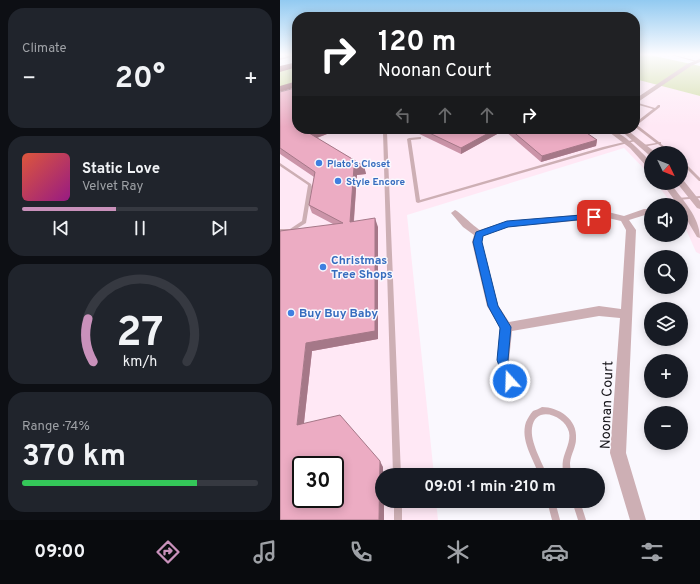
<!DOCTYPE html>
<html lang="en">
<head>
<meta charset="utf-8">
<style>
  :root { --surface:#171b24; --page:#20242c; --text:#f1f3f6; --muted:#9ea1a6; --line:#363941; --accent:#c991bb }
  body { margin:0; font-family:Overpass,sans-serif; background:var(--page); color:var(--text); height:100vh; display:flex; flex-direction:column; font-size:15px; white-space:nowrap }
  * { box-sizing:border-box; margin:0 }
  p { font-size:13px; color:var(--muted) }
  .icon { flex:none; width:22px; height:22px; fill:none; stroke:currentColor; stroke-width:2; stroke-linecap:round; stroke-linejoin:round }
  .map { position:relative; flex:1; overflow:hidden }
  .sheet { display:flex; flex-direction:column; gap:8px; padding:8px; background:#0d0f14; width:280px }
  .sheet>* { flex:none }
  .guide { position:absolute; left:12px; top:12px; width:348px; height:122px; border-radius:16px; box-shadow:0 2px 10px #0003; background:#202124; color:#fff; overflow:hidden }
  .needle { width:26px; rotate:133deg }
  .tools { position:absolute; left:364px; top:146px; display:grid; gap:8px }
  .tools a { display:grid; place-items:center; width:44px; height:44px; border-radius:50%; background:var(--surface); box-shadow:0 2px 10px #0003; font-size:20px }
  .speed { position:absolute; left:12px; top:456px; display:flex; gap:8px; font-size:20px; font-weight:700; text-align:center }
  .speed>* { display:grid; place-content:center; width:52px; height:52px; border-radius:50%; background:var(--surface); box-shadow:0 2px 10px #0003; line-height:1 }
  .speed .limit { border:2px solid #111; border-radius:6px; background:#fff; color:#111 }
  .pin { position:absolute; display:grid; place-items:center; width:34px; height:34px; color:#fff; margin:-17px; border-radius:8px; box-shadow:0 2px 6px #0006 }
  .me { position:absolute; width:44px; margin:-22px; rotate:340deg; stroke-linejoin:round; filter:drop-shadow(0 0 3px #0008) }
  .turn { display:flex; align-items:center; gap:14px; height:84px; padding:0 20px; font-size:18px }
  .turn .icon { width:52px; height:52px; stroke-width:2.5 }
  .turn b { display:block; font-size:28px; line-height:34px }
  .lanes { display:flex; align-items:center; height:38px; padding:0 20px; background:#0003; justify-content:center; gap:20px; direction:ltr }
  .lanes .off { opacity:.35 }
  .big { font-size:30px; font-weight:700; line-height:1.1 }
  .sheet .card { flex:1; display:flex; flex-direction:column; justify-content:center; gap:6px; min-width:0; padding:0 14px; border-radius:16px; background:var(--page) }
  .sheet .dial { align-items:center; gap:0 }
  .dial svg { height:104px; overflow:visible; fill:none; stroke:var(--line); stroke-width:7; stroke-linecap:round; text-anchor:middle }
  .dial text { fill:var(--text); stroke:none }
  .song { display:flex; align-items:center; gap:12px }
  .cover { width:48px; height:48px; border-radius:6px; background:linear-gradient(135deg,hsl(10 70% 55%),hsl(310 70% 35%)) }
  .played { height:4px; border-radius:2px; background:linear-gradient(90deg,var(--accent) 40%,var(--line) 40%) }
  .keys { display:flex; justify-content:space-around; direction:ltr }
  .heat { display:flex; justify-content:space-between; align-items:center; font-size:22px; direction:ltr }
  .charge { height:6px; border-radius:3px; background:linear-gradient(90deg,#34c759 74%,var(--line) 0) }
  .trip { position:absolute; left:95px; top:468px; width:230px; height:40px; border-radius:20px; background:var(--surface); box-shadow:0 2px 10px #0003; font-weight:700; line-height:40px; text-align:center }
  .tab-bar { display:flex; height:64px; justify-content:space-around; align-items:center; background:#090b0e; color:var(--muted) }
  .tab-bar .icon { width:28px; height:28px }
  .tab-bar .selected { color:var(--accent) }
  .tab-bar b { font-size:18px; color:var(--text) }
  main { display:flex; flex:1; min-height:0 }
  .map>svg:first-child { display:block }
  .commercial { fill:#ffe8f5; fill-rule:evenodd }
  .green { fill:#d1dba4 }
  .lines { fill:none; stroke-linecap:round; stroke-linejoin:round }
  .service { fill:#cdafb4; fill-rule:evenodd }
  .minor { fill:#cdafb4; fill-rule:evenodd }
  .trunk { fill:#9c6470; fill-rule:evenodd }
  .wall { fill:#cb94a8 }
  .shaded-wall { fill:#a57888 }
  .building { fill:#ecacc3; stroke:#a57888; fill-rule:evenodd }
  .route { fill:#1a73e8; stroke:#114b97 }
  .shop-dot { fill:#3f7fe0; stroke:#faf8fe; stroke-width:1.5 }
  .labels { text-anchor:middle; stroke-width:3; stroke-linejoin:round; paint-order:stroke }
  .far-shop-label { font-size:10px; font-weight:bold; fill:#366cbe; stroke:#faf8fe; text-anchor:start }
  .shop-label { font-size:12px; font-weight:bold; fill:#366cbe; stroke:#faf8fe; text-anchor:start }
  .near-street-label { font-size:14px; fill:#151419; stroke:#faf8fe }
</style>
</head>
<body>
<main>
<section class="sheet">
<div class="card"><p>Climate</p>
<div class="heat"><a>−</a><b class="big">20°</b><a>+</a></div>
</div>
<div class="card">
<div class="song"><i class="cover"></i><div><b>Static Love</b><p>Velvet Ray</p></div></div>
<div class="played"></div>
<div class="keys"><svg class="icon" aria-label="previous" viewBox="0 0 24 24"><path d="M18 5L8 12l10 7zM5 5v14"/></svg><svg class="icon" aria-label="pause" viewBox="0 0 24 24"><path d="M8 5v14M16 5v14"/></svg><svg class="icon" aria-label="next" viewBox="0 0 24 24"><path d="M6 5l10 7-10 7zM19 5v14"/></svg></div>
</div>
<div class="card dial"><svg viewBox="0 0 100 80">
<path d="M14 69A42 42 0 1 1 86 69"/>
<path d="M14 69A42 42 0 0 1 10 36" stroke="#c991bb"/>
<text x="50" y="56" font-size="32" font-weight="700">27</text>
<text x="50" y="72" font-size="11">km/h</text>
</svg></div>
<div class="card"><p>Range · 74%</p><b class="big">370 km</b><div class="charge"></div></div>
</section>
<div class="map">
<svg width="420" height="520" viewBox="0 0 420 520">
  <rect width="100%" height="100%" fill="#faf8fe"/>
  <path class="commercial" d="M355,78L420,96V254L416,252L401,218V205H393L376,183H401V153H371V176L344,148L127,215L154,475H102V501H156L158,520H0V95L17,129H355ZM21,465H55V499H21Z"/>
  <g class="green">
    <polygon points="355,55 370,55 420,66 420,96 355,79"/>
    <polygon points="17,66 17,81 0,87 0,71"/>
  </g>
  <g class="lines">
    <g class="service">
      <polygon points="4,55 6,55 11,57 0,60 0,58 7,57"/>
      <polygon points="392,55 394,55 417,61 416,62"/>
      <polygon points="355,81 360,84 355,88 355,86 357,84 355,83"/>
      <polygon points="355,102 375,108 378,105 380,105 380,107 357,125 379,142 381,142 381,144 393,153 389,153 378,144 363,147 363,145 376,143 355,127 355,123 373,109 355,104"/>
      <polygon points="98,129 102,129 107,132 121,475 113,475 103,132"/>
      <polygon points="140,137 141,137 141,139 131,140 140,200 323,147 357,139 359,140 325,149 138,203 136,202 127,139 129,138"/>
      <polygon points="401,160 402,160 420,178 420,181 419,181 401,163"/>
      <polygon points="0,163 31,184 32,187 26,223 13,231 0,233 0,229 10,229 22,221 28,185 0,166"/>
      <polygon points="420,196 420,198 398,200 396,199 398,198"/>
      <path d="M262,407C278,407 298,419 296,439C296,447 291,454 290,463C290,467 291,471 291,475H283C283,470 282,465 283,460C285,451 291,441 289,432C285,415 255,404 252,428C250,442 262,462 267,475H259C253,458 240,440 246,422C248,418 250,414 253,411C255,410 259,409 262,407Z"/>
      <rect x="114" y="501" width="8" height="19"/>
      <polygon points="267,501 275,501 280,520 272,520"/>
      <polygon points="292,501 300,501 306,520 298,520"/>
    </g>
    <g class="minor">
      <polygon points="420,59 420,62 411,66 355,104 355,99 407,64"/>
      <path d="M325,129C341,129 360,151 371,162V168H368L350,148Z"/>
      <polygon points="339,129 346,129 376,153 369,155"/>
      <polygon points="401,181 404,181 420,201 420,209 417,208 397,183 401,183"/>
      <path d="M382,183H390C402,199 420,217 420,238L417,237L401,210V205H398Z"/>
      <path d="M364,209H371V215H365L349,220L356,230L346,453L366,520H350L330,453L340,318L319,316L232,331L229,360L237,381L235,385L230,387L225,385L217,360L220,328L207,306L192,242L194,235L183,227L171,213L175,210C180,212 193,226 200,230L227,221L328,212L344,216ZM328,218L341,221L346,230L341,309L319,306L229,322L218,305L202,242L203,236L228,227Z"/>
    </g>
    <g class="trunk">
      <polygon points="17,62 17,67 0,72 0,66"/>
      <polygon points="17,81 17,87 0,92 0,86"/>
    </g>
  </g>
  <g class="wall">
    <polygon points="0,92 17,129 60,129 37,138 84,166 86,174 77,175 74,221 98,227 98,339 32,351 24,423 103,467 103,475 102,475 102,501 104,501 104,520 0,520 53,224 32,213 29,205 34,177 0,154"/>
    <polygon points="129,129 219,129 219,133 181,154"/>
    <polygon points="225,129 301,129 317,140 316,146 261,162 225,131"/>
  </g>
  <g class="shaded-wall">
    <polygon points="38,129 60,129 31,140 29,133"/>
    <polygon points="216,129 219,129 219,133 181,154 181,148"/>
    <polygon points="317,140 316,146 261,162 262,156"/>
    <polygon points="84,166 86,174 77,175 73,230 70,222 74,167"/>
    <polygon points="95,218 98,227 98,339 32,351 23,431 17,425 26,343"/>
    <polygon points="100,461 103,467 103,475 102,475 102,501 104,501 104,520 99,520"/>
  </g>
  <g class="building">
    <path d="M15,88L17,89V129H38L29,133L84,166L74,167L70,222L95,218V331L26,343L17,425L60,415L100,461L99,520H0V231L63,223L29,205L35,172L0,148V92ZM21,465H55V499H21Z"/>
    <polygon points="141,129 216,129 181,148"/>
    <polygon points="230,129 301,129 317,140 262,156"/>
  </g>
  <linearGradient id="sky" x2="0" y2="1"><stop stop-color="#92caf1"/><stop offset="0.43" stop-color="#fdfcff"/><stop offset="1" stop-color="#fdfcff" stop-opacity="0"/></linearGradient>
  <rect width="420" height="127" fill="url(#sky)"/>
  <polygon class="route" points="314,214 318,217 316,218 228,227 203,236 202,242 218,306 231,327 228,360 236,381 234,385 230,387 226,385 217,360 220,328 208,306 193,242 196,232 227,221"/>
  <g class="shop-dot">
    <circle cx="39" cy="163" r="4"/>
    <circle cx="58" cy="181" r="4"/>
    <circle cx="43" cy="267" r="4"/>
    <circle cx="11" cy="313" r="4"/>
  </g>
  <g class="labels">
    <g class="far-shop-label">
      <text x="47" y="167">Plato's Closet</text>
      <text x="66" y="185">Style Encore</text>
    </g>
    <g class="shop-label">
      <text x="51" y="264">Christmas<tspan x="51" dy="14">Tree Shops</tspan></text>
      <text x="19" y="317">Buy Buy Baby</text>
    </g>
    <g class="near-street-label">
      <text transform="translate(326 405) rotate(-88)" y="5">Noonan Court</text>
    </g>
  </g>
</svg>
<div class="tools">
<a><svg class="needle" viewBox="-14 -14 28 28"><path d="M0-13l5 13h-10z" fill="#e53935"/><path d="M0 13l5-13h-10z" fill="#9ea1a6"/></svg></a>
<a><svg class="icon" aria-label="sound" viewBox="0 0 24 24"><path d="M4 9h4l5-4v14l-5-4H4zM17 9q2 3 0 6"/></svg></a>
<a><svg class="icon" aria-label="search" viewBox="0 0 24 24"><circle cx="10" cy="10" r="6"/><path d="M15 15l6 6"/></svg></a>
<a><svg class="icon" aria-label="layers" viewBox="0 0 24 24"><path d="M12 4l9 5-9 5-9-5zM3 14l9 5 9-5"/></svg></a>
<a>+</a>
<a>−</a>
</div>
<div class="speed"><div class="limit">30</div></div>
<div class="pin" style="left:314px;top:217px;background:#d93025"><svg class="icon" aria-label="arrive" viewBox="0 0 24 24"><path d="M6 21V4h12l-3 4 3 4H6"/></svg></div>
<svg class="me" style="left:230px;top:381px" viewBox="-20 -20 40 40"><circle r="17" fill="#1a73e8" stroke="#fff" stroke-width="3"/><path d="M0-11L8 9 0 5-8 9z" fill="#fff"/></svg>
<div class="trip">09:01 · 1 min · 210 m</div>
<div class="guide">
<div class="turn"><svg class="icon" aria-label="right" viewBox="0 0 24 24"><path d="M7 20v-9h11M14 6l5 5-5 5"/></svg><div><b>120 m</b>Noonan Court</div></div>
<div class="lanes"><svg class="icon off" aria-label="left" viewBox="0 0 24 24"><path d="M17 20v-9H6M10 6l-5 5 5 5"/></svg><svg class="icon off" aria-label="ahead" viewBox="0 0 24 24"><path d="M12 20V5M6 11l6-6 6 6"/></svg><svg class="icon off" aria-label="ahead" viewBox="0 0 24 24"><path d="M12 20V5M6 11l6-6 6 6"/></svg><svg class="icon" aria-label="right" viewBox="0 0 24 24"><path d="M7 20v-9h11M14 6l5 5-5 5"/></svg></div>
</div>
</div>
</main>
<nav class="tab-bar">
<b>09:00</b>
<svg class="icon selected" aria-label="directions" viewBox="0 0 24 24"><path d="M12 3l9 9-9 9-9-9zM9 14v-3h6M13 9l2 2-2 2"/></svg>
<svg class="icon" aria-label="music" viewBox="0 0 24 24"><path d="M9 18V5l10-2v13"/><circle cx="6" cy="18" r="3"/><circle cx="16" cy="16" r="3"/></svg>
<svg class="icon" aria-label="phone" viewBox="0 0 24 24"><path d="M5 4h4l2 5-3 2q2 4 5 5l2-3 5 2v4C11 20 4 13 5 4z"/></svg>
<svg class="icon" aria-label="climate" viewBox="0 0 24 24"><path d="M12 3v18M4 7l16 10M4 17L20 7"/></svg>
<svg class="icon" aria-label="car" viewBox="0 0 24 24"><path d="M5 17H2v-5l4-1 3-4h7l3 4 3 1v5h-3M9 17h6M6 11h13"/><circle cx="7" cy="17" r="2"/><circle cx="17" cy="17" r="2"/></svg>
<svg class="icon" aria-label="filters" viewBox="0 0 24 24"><path d="M4 7h16M4 17h16"/><circle cx="9" cy="7" r="2"/><circle cx="15" cy="17" r="2"/></svg>
</nav>
</body>
</html>
